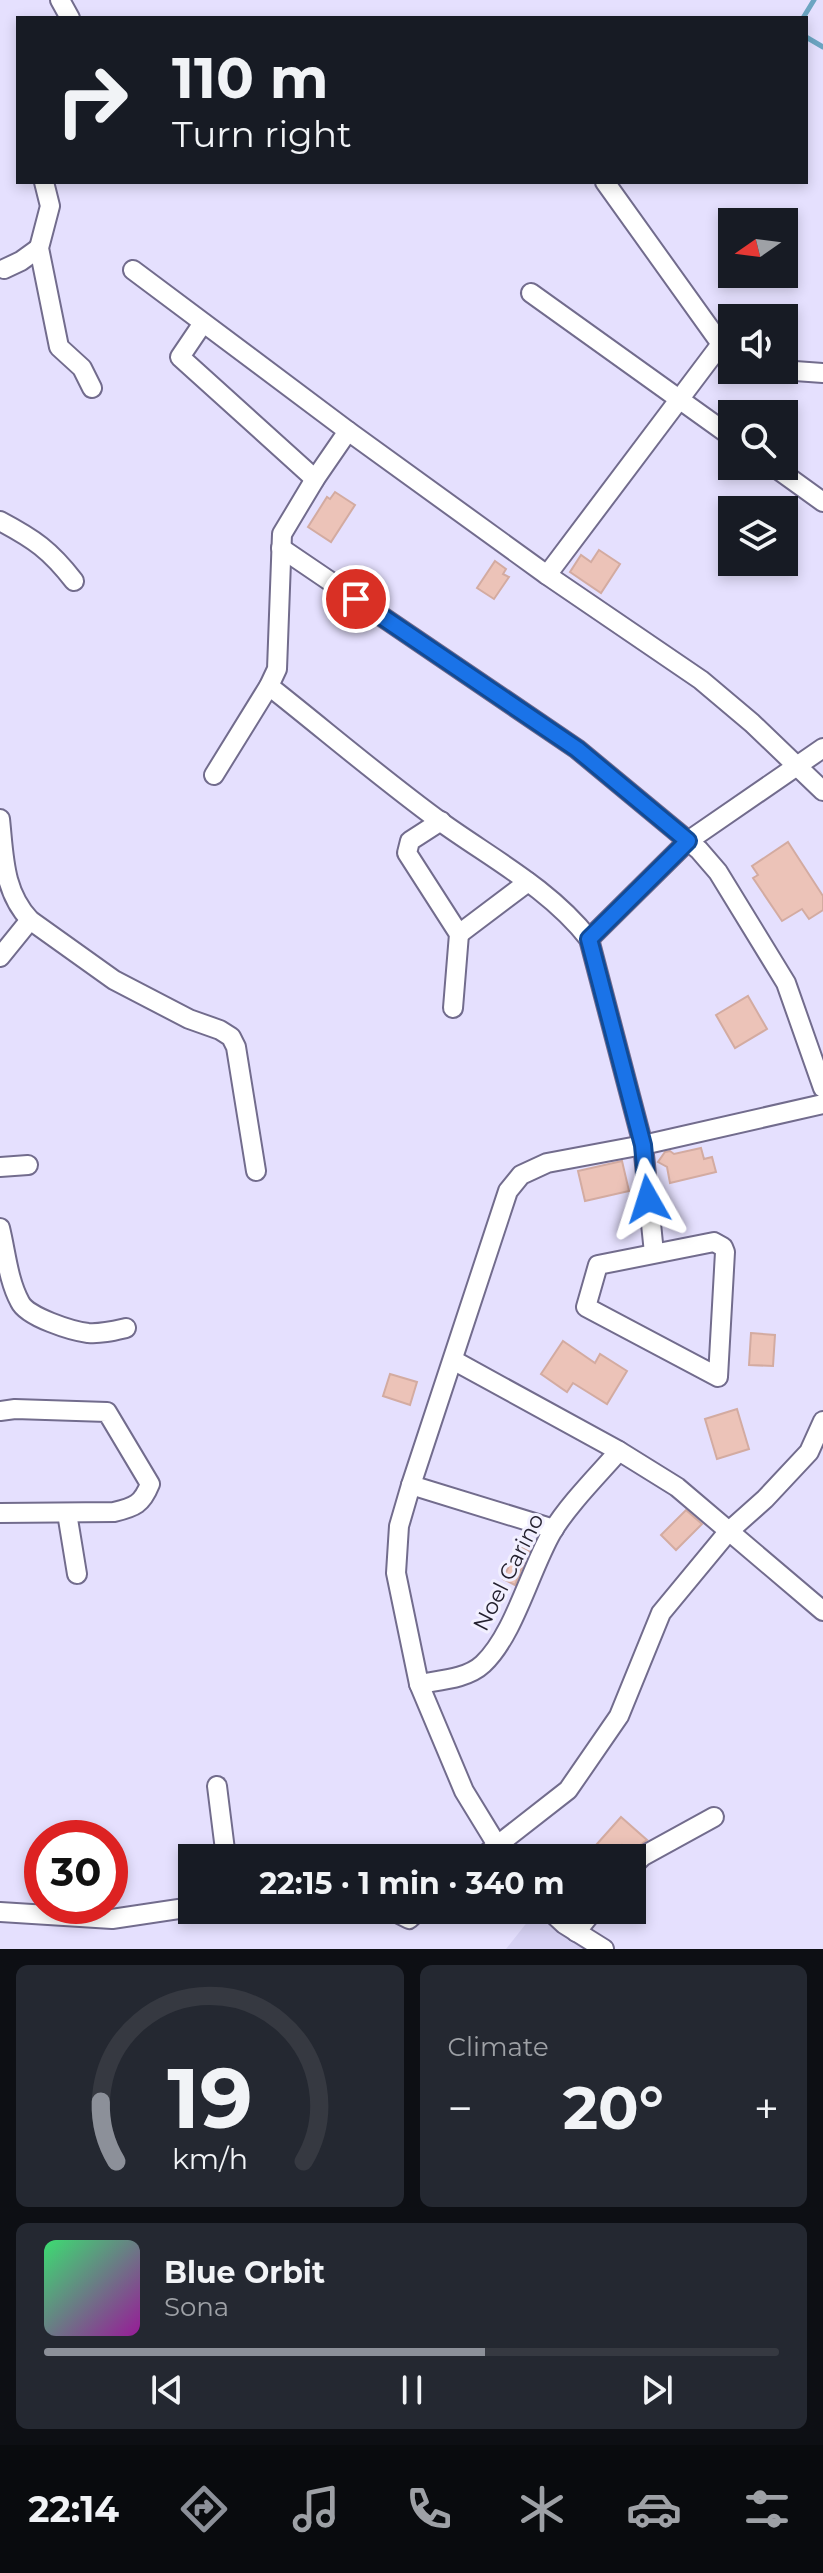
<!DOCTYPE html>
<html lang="en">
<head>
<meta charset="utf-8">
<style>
  :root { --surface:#171b24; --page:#242831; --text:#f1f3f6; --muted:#9ea1a6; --line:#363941; --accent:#8c9099 }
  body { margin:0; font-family:Montserrat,sans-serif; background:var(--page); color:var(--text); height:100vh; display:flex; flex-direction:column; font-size:30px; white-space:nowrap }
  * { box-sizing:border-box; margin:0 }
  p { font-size:26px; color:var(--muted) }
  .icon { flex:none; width:44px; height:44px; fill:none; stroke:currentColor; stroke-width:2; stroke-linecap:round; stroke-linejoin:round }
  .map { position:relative; height:1949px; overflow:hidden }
  .side { display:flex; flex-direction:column; gap:16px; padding:16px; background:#0d0f14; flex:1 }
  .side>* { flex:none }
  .guide { position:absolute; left:16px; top:16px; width:792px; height:168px; border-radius:0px; box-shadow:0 4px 12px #0003; background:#171b24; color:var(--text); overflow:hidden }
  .needle { width:52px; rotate:256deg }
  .fabs { position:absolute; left:718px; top:208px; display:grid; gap:16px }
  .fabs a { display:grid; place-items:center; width:80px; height:80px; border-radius:0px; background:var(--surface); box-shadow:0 4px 12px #0003; font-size:40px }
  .speed { position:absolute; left:24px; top:1820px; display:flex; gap:16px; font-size:40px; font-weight:700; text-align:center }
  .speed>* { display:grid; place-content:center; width:104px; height:104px; border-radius:50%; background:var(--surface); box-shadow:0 4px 12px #0003; line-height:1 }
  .speed .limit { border:12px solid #d22; background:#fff; color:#111 }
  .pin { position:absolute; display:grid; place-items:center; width:68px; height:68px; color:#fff; margin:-34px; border:4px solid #fff; border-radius:50%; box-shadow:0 2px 8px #0007 }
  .me { position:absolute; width:88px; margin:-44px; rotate:354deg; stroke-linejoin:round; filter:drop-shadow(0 0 6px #0008) }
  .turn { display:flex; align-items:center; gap:28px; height:168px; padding:0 24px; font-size:36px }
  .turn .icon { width:104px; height:104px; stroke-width:2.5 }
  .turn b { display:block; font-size:56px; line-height:68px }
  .big { font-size:60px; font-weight:700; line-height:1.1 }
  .side .card { flex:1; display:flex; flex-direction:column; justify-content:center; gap:12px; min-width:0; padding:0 28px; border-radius:12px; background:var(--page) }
  .side .dial { align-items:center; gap:0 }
  .dial svg { height:208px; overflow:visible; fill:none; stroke:var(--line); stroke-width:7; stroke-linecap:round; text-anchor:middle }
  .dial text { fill:var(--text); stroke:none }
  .song { display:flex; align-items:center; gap:24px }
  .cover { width:96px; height:96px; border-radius:12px; background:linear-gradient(135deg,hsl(140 70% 55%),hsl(300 70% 35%)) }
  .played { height:8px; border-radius:4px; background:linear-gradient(90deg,var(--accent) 60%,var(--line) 60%) }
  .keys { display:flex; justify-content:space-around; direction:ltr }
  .heat { display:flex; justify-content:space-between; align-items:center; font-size:44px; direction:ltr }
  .side .tiles { flex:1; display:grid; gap:16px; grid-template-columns:1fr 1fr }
  .card:last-child { grid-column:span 2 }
  .trip { position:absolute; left:178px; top:1844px; width:468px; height:80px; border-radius:0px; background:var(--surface); box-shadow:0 4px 12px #0003; font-weight:700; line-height:80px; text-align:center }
  .tab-bar { display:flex; height:128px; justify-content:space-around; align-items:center; background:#090b0e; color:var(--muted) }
  .tab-bar .icon { width:56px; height:56px }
  .tab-bar .active { color:var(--accent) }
  .tab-bar b { font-size:36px; color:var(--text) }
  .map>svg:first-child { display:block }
  .built { fill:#d7d2f4 }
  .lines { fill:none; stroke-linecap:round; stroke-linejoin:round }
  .stream { stroke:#6ca5c2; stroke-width:5 }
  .building { fill:#ecc3b8; stroke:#d3aba1; stroke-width:2 }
  .minor-casing { stroke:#726c8d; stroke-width:22 }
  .minor { stroke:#fff; stroke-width:18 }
  .route-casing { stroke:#114b97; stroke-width:20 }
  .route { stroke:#1a73e8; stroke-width:14 }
  .labels { text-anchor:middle; stroke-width:6; stroke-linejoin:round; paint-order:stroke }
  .street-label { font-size:22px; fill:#24212f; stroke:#f2f0ff }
</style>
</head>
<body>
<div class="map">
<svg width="823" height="1949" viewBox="0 0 823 1949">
  <rect width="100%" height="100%" fill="#e5e0fe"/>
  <polygon class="built" points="536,1911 586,1948 585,1949 506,1949"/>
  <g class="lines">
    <g class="stream">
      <polyline points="803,18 814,0"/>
      <polyline points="806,37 823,47"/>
    </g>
  </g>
  <g class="building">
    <polygon points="335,492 355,505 331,542 308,527 327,497 330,499"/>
    <polygon points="599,550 620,564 601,593 570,572 581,555 591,562"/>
    <polygon points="495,561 506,569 503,574 509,577 494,599 477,588"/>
    <polygon points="788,842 823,896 823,910 809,919 802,909 782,921 753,878 758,875 752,866"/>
    <polygon points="748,996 767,1029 735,1048 716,1015"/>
    <polygon points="701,1148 704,1159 712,1157 716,1172 670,1183 667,1167 658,1162 665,1152 670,1151 674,1154"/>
    <polygon points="622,1161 629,1191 585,1201 578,1171"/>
    <polygon points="751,1333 775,1335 773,1366 749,1365"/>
    <polygon points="563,1341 595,1363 600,1354 627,1371 607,1404 573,1383 567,1392 541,1374"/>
    <polygon points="390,1374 417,1382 410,1405 383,1396"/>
    <polygon points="737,1409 749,1449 717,1459 705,1419"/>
    <polygon points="686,1510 702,1524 676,1550 661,1535"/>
    <polygon points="518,1546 529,1551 515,1585 503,1579"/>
    <polygon points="621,1817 647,1840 630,1852 622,1845 612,1857 597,1844"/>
  </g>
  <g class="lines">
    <defs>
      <g id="minor">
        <polyline points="60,0 70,18"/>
        <polyline points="44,182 50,206 39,248 59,347 82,368 92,388"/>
        <polyline points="4,269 21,261 39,248"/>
        <polyline points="133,270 348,431 547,575 701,680 752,723 823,791"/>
        <polyline points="531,293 732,437"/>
        <polyline points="203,323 180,357 315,479"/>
        <polyline points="781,370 823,373"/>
        <polyline points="773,466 823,502"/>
        <path d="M0,521C34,539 50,550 74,581"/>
        <polyline points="281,548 577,749 699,850 718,872 786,983 823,1088"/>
        <polyline points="547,575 721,344 605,182"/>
        <path d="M269,686C326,731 382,779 441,822C491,858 550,889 589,939L643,1145L654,1253"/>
        <polyline points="214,775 269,686 277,669 282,534 315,479 348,431"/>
        <path d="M0,819C4,856 3,891 30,920L114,980L189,1019L220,1030L231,1037L236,1047L256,1171"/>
        <polyline points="441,821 410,841 407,853 459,934 453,1008"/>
        <polyline points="459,934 528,882"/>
        <polyline points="589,939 688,841 823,748"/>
        <polyline points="0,957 30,920"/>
        <polyline points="0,1167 28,1165"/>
        <path d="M0,1228C6,1252 8,1280 20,1302C27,1317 72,1331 88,1333C101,1334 113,1331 126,1328"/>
        <polygon points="714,1242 723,1247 725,1252 718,1377 586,1307 598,1265"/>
        <polyline points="453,1360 619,1451 677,1487 823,1611"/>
        <path d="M0,1411L15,1409L107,1412L150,1484C142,1504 135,1507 114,1512L0,1513"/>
        <polyline points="411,1485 554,1529"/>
        <polyline points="67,1513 77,1574"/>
        <path d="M419,1684C440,1680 467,1679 483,1664C514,1635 530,1570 552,1532C568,1505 598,1475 619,1451"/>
        <polyline points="217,1786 226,1858"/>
        <polyline points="481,1858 568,1790 619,1716 661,1613 728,1532 765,1499 809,1452 823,1421"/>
        <polyline points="505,1858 464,1791 419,1684 396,1573 399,1526 411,1485 508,1191 521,1175 547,1163 643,1145 823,1104"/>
        <polyline points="632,1867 643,1856 714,1817"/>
        <polyline points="364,1910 393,1911 409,1919 419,1910"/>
        <polyline points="549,1910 564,1924 604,1949"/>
        <polyline points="0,1912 112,1919 192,1907"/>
        <polyline points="576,1932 594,1910"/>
      </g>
    </defs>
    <use href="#minor" class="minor-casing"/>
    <use href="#minor" class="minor"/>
  </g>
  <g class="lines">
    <defs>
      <polyline id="route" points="356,599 577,749 688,841 589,939 643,1145 648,1199"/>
    </defs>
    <use href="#route" class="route-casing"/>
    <use href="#route" class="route"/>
  </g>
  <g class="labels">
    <g class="street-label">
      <text transform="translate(508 1572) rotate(-63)" y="8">Noel Carino</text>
    </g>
  </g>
</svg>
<div class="fabs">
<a><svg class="needle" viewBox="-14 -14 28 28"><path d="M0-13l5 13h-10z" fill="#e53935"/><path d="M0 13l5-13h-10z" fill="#9ea1a6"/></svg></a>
<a><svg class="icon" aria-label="sound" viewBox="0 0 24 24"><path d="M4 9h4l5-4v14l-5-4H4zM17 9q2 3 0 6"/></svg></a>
<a><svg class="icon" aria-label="search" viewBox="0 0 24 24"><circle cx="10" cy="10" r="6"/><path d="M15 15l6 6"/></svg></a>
<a><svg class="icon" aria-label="layers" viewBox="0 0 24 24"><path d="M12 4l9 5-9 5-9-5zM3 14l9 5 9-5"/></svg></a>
</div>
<div class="speed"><div class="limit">30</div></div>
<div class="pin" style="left:356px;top:599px;background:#d93025"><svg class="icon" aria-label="arrive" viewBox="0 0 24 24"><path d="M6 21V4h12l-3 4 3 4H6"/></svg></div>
<svg class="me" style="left:648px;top:1199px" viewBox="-20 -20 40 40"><path d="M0-17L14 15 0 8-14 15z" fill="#1a73e8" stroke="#fff" stroke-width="4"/></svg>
<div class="trip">22:15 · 1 min · 340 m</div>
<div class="guide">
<div class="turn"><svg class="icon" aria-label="right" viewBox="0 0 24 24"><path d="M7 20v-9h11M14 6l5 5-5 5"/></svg><div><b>110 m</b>Turn right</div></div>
</div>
</div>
<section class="side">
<div class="tiles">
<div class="card dial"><svg viewBox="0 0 100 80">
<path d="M14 69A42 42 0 1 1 86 69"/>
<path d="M14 69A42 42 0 0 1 8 46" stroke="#8c9099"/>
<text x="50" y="56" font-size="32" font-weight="700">19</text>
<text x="50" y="72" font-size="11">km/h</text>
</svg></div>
<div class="card"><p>Climate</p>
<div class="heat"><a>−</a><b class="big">20°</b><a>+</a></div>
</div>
<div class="card">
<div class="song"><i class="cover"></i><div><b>Blue Orbit</b><p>Sona</p></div></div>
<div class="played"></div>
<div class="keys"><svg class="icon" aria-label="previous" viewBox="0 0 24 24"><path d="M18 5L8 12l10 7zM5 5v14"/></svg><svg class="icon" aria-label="pause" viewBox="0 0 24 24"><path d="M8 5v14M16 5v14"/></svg><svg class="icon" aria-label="next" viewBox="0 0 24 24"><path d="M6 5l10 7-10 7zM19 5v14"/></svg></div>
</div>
</div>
</section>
<nav class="tab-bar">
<b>22:14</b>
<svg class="icon active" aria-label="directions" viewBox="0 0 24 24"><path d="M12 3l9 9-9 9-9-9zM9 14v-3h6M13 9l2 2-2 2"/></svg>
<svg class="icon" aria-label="music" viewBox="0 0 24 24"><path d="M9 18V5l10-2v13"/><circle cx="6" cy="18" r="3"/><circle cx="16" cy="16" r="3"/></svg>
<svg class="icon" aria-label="phone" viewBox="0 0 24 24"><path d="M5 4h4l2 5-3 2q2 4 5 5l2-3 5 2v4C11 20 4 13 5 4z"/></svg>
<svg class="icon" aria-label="climate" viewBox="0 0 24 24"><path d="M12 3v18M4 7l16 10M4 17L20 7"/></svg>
<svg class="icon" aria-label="car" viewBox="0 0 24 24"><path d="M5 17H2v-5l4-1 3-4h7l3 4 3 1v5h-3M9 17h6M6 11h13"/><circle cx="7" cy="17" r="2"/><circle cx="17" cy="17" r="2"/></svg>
<svg class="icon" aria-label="filters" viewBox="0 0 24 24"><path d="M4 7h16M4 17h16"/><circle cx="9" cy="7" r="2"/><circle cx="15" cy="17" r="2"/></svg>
</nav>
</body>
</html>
